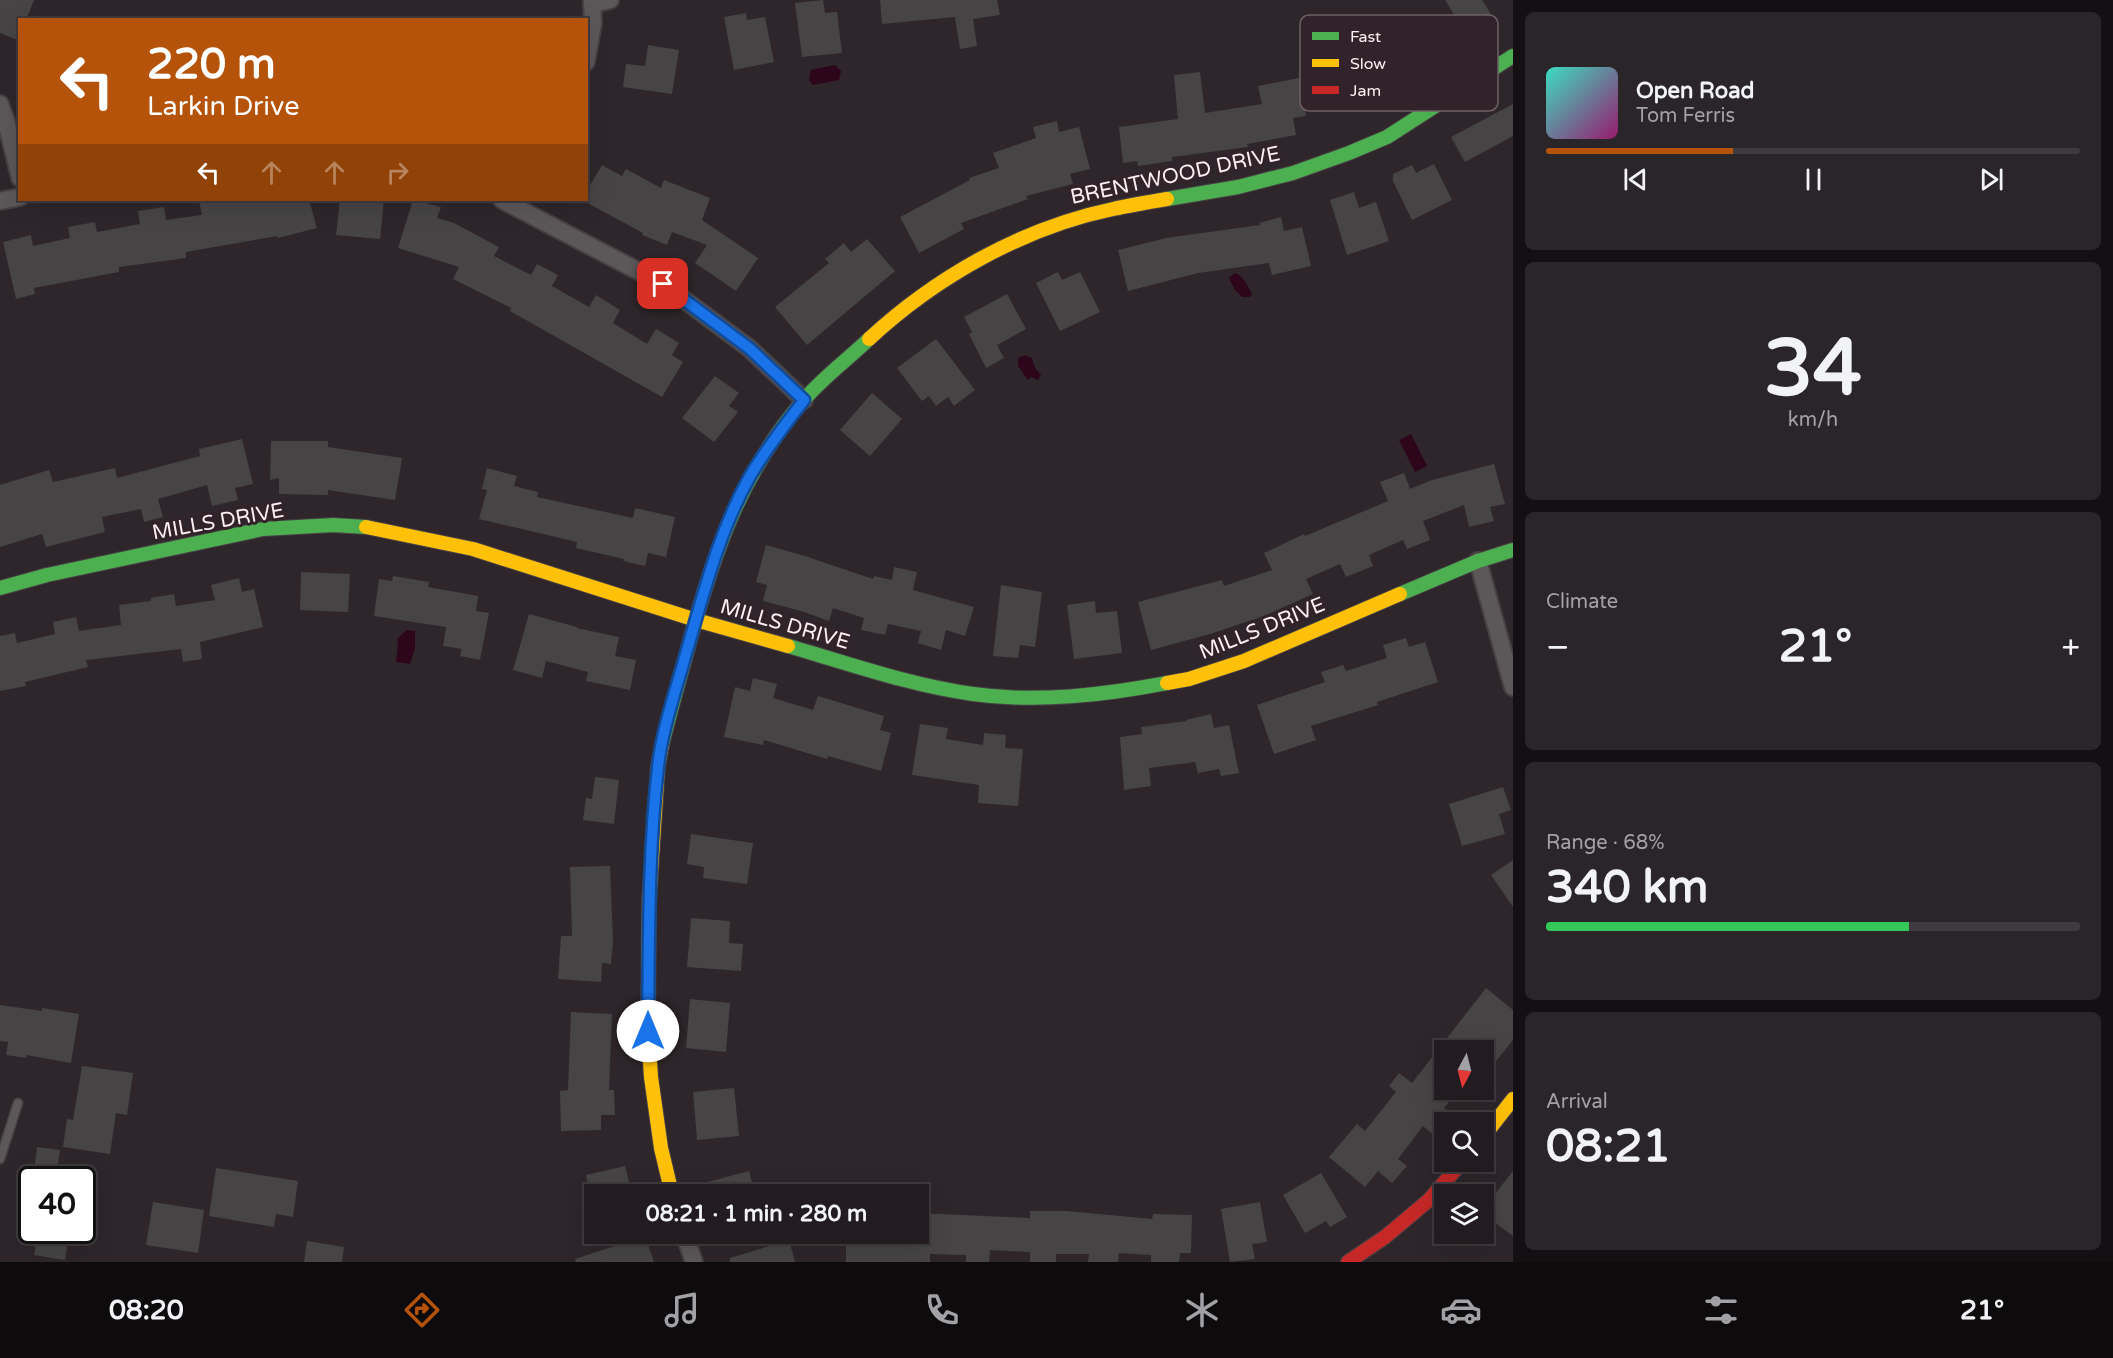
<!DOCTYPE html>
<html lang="en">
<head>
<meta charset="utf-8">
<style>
  :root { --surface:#221c20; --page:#2a2529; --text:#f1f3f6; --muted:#a2a1a5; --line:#3f3a3e; --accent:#b45309 }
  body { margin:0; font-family:"Varela Round",sans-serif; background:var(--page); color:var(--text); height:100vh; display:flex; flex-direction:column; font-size:22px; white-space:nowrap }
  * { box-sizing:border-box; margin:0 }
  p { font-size:20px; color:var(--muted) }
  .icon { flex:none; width:33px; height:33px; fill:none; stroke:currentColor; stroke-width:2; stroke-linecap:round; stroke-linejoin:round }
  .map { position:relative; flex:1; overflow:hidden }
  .panel { display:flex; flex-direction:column; gap:12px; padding:12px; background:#130f12; width:600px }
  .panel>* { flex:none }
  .top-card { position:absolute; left:18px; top:18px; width:570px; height:183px; border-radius:0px; box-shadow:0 6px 24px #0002,0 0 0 2px var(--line); background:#b45309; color:#fff; overflow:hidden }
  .needle { width:39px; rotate:187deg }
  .tools { position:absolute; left:1434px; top:1040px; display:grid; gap:12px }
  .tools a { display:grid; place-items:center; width:60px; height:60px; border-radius:0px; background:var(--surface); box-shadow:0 6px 24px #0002,0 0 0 2px var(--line); font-size:30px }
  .speed { position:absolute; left:18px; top:1166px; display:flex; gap:12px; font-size:30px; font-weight:700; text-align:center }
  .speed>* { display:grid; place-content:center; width:78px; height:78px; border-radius:50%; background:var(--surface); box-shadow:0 6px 24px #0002,0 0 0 2px var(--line); line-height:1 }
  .speed .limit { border:3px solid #111; border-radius:9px; background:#fff; color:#111 }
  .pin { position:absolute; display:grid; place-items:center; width:51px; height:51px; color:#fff; margin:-26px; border-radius:12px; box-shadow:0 3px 9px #0006 }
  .me { position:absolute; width:66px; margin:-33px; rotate:0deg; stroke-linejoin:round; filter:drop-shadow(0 0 4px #0008) }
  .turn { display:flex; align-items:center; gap:21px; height:126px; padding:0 30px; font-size:27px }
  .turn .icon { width:78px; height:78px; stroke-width:2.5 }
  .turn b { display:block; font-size:42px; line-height:51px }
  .lanes { display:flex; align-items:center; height:57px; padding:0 30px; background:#0003; justify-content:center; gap:30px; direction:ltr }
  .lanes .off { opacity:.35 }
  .big { font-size:45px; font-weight:700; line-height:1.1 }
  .panel .tile { flex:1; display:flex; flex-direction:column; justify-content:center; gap:9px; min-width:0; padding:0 21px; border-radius:9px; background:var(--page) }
  .panel .dial { align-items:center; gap:0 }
  .dial b { font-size:78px; line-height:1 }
  .song { display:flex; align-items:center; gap:18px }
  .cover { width:72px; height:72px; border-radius:9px; background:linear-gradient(135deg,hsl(170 70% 55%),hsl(320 70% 35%)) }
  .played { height:6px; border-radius:3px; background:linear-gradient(90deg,var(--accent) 35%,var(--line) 35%) }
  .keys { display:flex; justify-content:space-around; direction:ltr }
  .heat { display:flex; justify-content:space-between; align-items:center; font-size:33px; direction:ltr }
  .charge { height:9px; border-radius:4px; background:linear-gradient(90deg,#34c759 68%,var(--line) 0) }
  .trip { position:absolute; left:584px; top:1184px; width:345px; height:60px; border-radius:0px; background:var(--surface); box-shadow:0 6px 24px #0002,0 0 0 2px var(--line); font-weight:700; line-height:60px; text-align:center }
  .dock { display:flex; height:96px; justify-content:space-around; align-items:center; background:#0e0b0d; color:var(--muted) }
  .dock .icon { width:42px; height:42px }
  .dock .selected { color:var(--accent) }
  .dock b { font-size:27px; color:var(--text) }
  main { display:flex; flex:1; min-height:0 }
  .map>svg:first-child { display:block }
  .water { fill:#2d061c }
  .building { fill:#464445 }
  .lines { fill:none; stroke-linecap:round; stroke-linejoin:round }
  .lane-casing { stroke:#474144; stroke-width:11 }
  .street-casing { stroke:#474144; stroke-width:20 }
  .fast-casing { stroke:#474144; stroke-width:16 }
  .slow-casing { stroke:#474144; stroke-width:16 }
  .jam-casing { stroke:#474144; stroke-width:16 }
  .lane { stroke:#5c5759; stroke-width:8 }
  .street { stroke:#5c5759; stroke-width:16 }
  .fast { stroke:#4caf50; stroke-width:14 }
  .slow { stroke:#ffc107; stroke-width:14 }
  .jam { stroke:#c62828; stroke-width:14 }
  .route-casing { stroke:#114b97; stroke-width:15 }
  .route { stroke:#1a73e8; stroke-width:10 }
  .labels { text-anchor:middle; stroke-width:6; stroke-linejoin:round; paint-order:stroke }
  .street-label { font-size:21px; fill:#fbf1f5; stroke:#312329 }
  .key { fill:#312329; stroke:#6e6166; stroke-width:1.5 }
  .key-label { font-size:16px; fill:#fbf1f5 }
</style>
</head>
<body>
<main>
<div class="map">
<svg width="1513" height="1262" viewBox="0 0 1513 1262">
  <rect width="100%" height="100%" fill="#2e262a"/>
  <g class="water">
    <polygon points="835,65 841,71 839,80 813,85 809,80 811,70"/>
    <path d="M1235,273C1243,276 1248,286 1252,294L1250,297H1242L1235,290L1229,278Z"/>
    <polygon points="1025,355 1032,358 1035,368 1041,375 1038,380 1031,377 1028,380 1018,366 1018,358"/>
    <polygon points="1411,434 1427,466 1415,472 1399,440"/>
    <polygon points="407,630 415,631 415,648 410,664 396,662 398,645 397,639"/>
  </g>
  <g class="building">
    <polygon points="0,0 34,0 26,20 20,20 20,41 0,33"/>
    <polygon points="823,0 825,13 837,12 842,53 802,57 795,3"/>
    <polygon points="880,0 997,0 1000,15 973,19 977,46 960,49 955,17 882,24"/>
    <polygon points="1445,0 1482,0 1496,22 1449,51 1451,55 1413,77 1400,55 1418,45 1414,38 1455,16"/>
    <polygon points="746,13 747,20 765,17 774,62 734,70 724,17"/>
    <polygon points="648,45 679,50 672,94 623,87 626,64 645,66"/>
    <polygon points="1368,46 1382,83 1367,89 1372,101 1345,112 1326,63"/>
    <polygon points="1200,72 1205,113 1262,104 1258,86 1299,78 1306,116 1293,118 1296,135 1247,144 1248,147 1172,157 1172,161 1138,166 1137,161 1123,163 1119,127 1178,119 1174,75"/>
    <polygon points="1513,104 1513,136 1465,162 1451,137"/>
    <polygon points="1057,121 1059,132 1079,127 1090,169 1070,174 1073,184 1026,196 1028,199 961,223 964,229 919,253 900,217 970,180 969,178 999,168 993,153 1036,138 1033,127"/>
    <polygon points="1434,164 1452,200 1412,220 1393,181 1393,174 1412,165 1416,173"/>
    <polygon points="602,165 622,176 626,169 661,188 664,180 710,198 702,220 758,258 736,291 695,263 707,245 672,232 667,245 642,235 643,233 582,200 586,200 586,192"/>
    <polygon points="1354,192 1359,208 1376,202 1389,241 1347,255 1330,200"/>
    <polygon points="199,200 223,200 223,202 240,200 309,200 317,228 278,238 277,236 186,252 186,258 119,267 119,272 34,288 35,294 16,299 3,242 31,235 33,246 70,238 68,227 95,222 97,232 140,224 138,211 164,207 166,220 202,215"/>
    <polygon points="340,200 384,200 380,239 336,235"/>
    <polygon points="413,200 441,207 437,218 454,223 499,247 494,256 531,275 537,264 558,275 552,286 589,307 596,295 620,310 613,323 647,344 656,329 679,343 672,355 683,362 662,397 510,311 511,308 453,279 459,267 398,248"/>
    <polygon points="1281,217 1284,231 1302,227 1311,266 1272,275 1269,263 1198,273 1128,291 1118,250 1166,238 1260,225 1259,223"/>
    <polygon points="867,239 895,271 807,345 775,307 829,263 825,259 844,243 851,252"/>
    <polygon points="1058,272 1062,280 1080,272 1100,312 1060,331 1036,283"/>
    <polygon points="1007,294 1026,329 997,345 1004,358 986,368 969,334 972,332 964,317"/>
    <polygon points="936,339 975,390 954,406 948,397 936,406 929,396 922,401 897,368"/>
    <polygon points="715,376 739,393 729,406 738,412 714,442 682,418"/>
    <polygon points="872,393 902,419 870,456 840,430"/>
    <polygon points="242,439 253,484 235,488 238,500 212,506 207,485 158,499 163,517 144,522 141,509 102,517 105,532 46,547 42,534 0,547 0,485 49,470 53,482 115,468 117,478 200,456 199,449"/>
    <polygon points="271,441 328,441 328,447 402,458 395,500 328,490 328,495 279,494 279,478 270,480"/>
    <polygon points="1494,464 1505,504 1490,507 1494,521 1469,527 1464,505 1423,521 1430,540 1407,549 1403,540 1369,555 1373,566 1346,577 1340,564 1306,579 1313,594 1264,616 1210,634 1151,650 1138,602 1222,580 1224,586 1272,570 1264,553 1304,534 1305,536 1388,501 1380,482 1404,473 1410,489 1432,480"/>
    <polygon points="487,468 517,476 514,486 538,492 537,497 633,518 635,508 675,517 666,557 648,553 645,566 623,561 624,559 576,548 577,542 479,519 487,490 482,489"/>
    <polygon points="766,545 805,556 873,579 874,576 892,580 894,567 917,572 913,590 974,607 965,636 946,630 941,650 918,643 921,631 888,624 885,635 861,630 864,618 833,608 829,621 801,611 763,601 767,585 756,582"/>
    <polygon points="301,572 350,574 348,612 300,610"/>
    <polygon points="393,576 429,582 428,587 478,596 476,611 489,613 480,660 460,656 462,649 443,646 446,627 374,616 379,579 392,581"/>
    <polygon points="239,578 242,592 254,589 263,627 200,642 202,659 183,662 181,649 86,660 88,667 25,682 26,686 0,691 0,636 15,633 17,643 55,634 53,622 76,617 79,631 121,625 119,605 151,601 151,598 174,594 176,606 215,600 211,585"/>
    <polygon points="1001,585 1042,592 1035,647 1020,645 1018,658 993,656"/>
    <polygon points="1095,601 1096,613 1117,611 1122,653 1074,659 1067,605"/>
    <polygon points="529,614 577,627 577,628 619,637 615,656 636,660 630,690 586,681 588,672 546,661 542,678 513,670"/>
    <polygon points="1406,638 1409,647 1425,642 1438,682 1377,702 1378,705 1311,726 1316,740 1274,754 1257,705 1325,682 1321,672 1343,665 1346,671 1387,658 1383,645"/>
    <polygon points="753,678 777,684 773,698 813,710 818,696 884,716 880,730 891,733 881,771 828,756 827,759 764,740 763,745 724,737 735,687 750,691"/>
    <polygon points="1211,714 1214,728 1229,725 1239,773 1221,776 1219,769 1198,773 1195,762 1149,768 1151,786 1124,790 1120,737 1142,734 1141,727 1187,721 1186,720"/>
    <polygon points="920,724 948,728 946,739 983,745 984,733 1006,735 1005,748 1023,749 1018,806 978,803 979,785 912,775"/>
    <polygon points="595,777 619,780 614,824 583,820 586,798 592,799"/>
    <polygon points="1503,787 1511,810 1499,814 1505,834 1462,846 1449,804"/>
    <polygon points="691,834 753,843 747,884 703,878 704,867 687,864"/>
    <polygon points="1513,860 1513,907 1491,875"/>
    <polygon points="610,866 613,941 611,964 602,963 601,982 558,979 561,936 572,936 570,867"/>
    <polygon points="691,918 730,921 729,943 743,944 741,971 687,967"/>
    <polygon points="1486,988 1513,1010 1513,1040 1484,1076 1484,1050 1444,1050 1444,1089 1460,1089 1444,1108 1452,1114 1444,1122 1435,1136 1423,1126 1398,1159 1407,1166 1392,1183 1378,1171 1365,1187 1329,1157 1357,1124 1365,1131 1396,1092 1389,1086 1399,1073 1412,1083"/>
    <polygon points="690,999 730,1003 726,1052 686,1048"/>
    <polygon points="0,1005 42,1011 42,1008 79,1014 71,1063 26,1055 26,1058 6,1055 8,1042 0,1041"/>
    <polygon points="571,1012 612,1014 609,1090 614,1090 615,1115 601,1115 601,1130 561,1131 560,1091 568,1090"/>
    <polygon points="82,1066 133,1073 127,1115 116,1113 110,1154 63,1147 67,1119 73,1120"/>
    <polygon points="734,1088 739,1136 697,1140 693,1092"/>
    <polygon points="37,1147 60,1150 56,1179 33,1179"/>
    <polygon points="625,1166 632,1194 590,1194 586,1175"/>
    <polygon points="216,1168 298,1181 293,1217 276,1214 274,1227 209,1216"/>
    <polygon points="749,1171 755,1194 685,1194 685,1188"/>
    <polygon points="1513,1171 1513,1236 1486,1216 1496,1202 1491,1199"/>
    <polygon points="1321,1173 1347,1217 1330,1227 1326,1221 1305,1233 1283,1195"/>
    <polygon points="153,1202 204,1210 198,1253 146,1245"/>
    <polygon points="1260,1202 1267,1242 1252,1244 1255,1259 1230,1262 1221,1209"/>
    <polygon points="1030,1211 1067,1211 1152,1219 1153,1214 1192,1215 1191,1253 1180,1253 1179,1262 1151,1262 1151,1255 1119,1253 1118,1262 1088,1262 1089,1254 1056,1254 1056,1262 1030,1262 1030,1252 990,1250 989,1262 966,1262 966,1255 930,1254 930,1262 846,1262 846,1233 918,1233 918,1213 1030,1218"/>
    <polygon points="38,1230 70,1230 65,1260 34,1255"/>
    <polygon points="645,1236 654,1262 576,1262 575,1259"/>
    <polygon points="789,1240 795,1262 730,1262 730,1258"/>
    <polygon points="307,1241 344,1247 342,1262 304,1262"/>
  </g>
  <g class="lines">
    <defs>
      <polyline id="lane" points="0,1159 18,1103"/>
      <g id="street">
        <polyline points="592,4 610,0"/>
        <polyline points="586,62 593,23 592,0"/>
        <polyline points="0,104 6,121 20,178"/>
        <polyline points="502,200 663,284 749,348 804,400"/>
        <polyline points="0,201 20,197"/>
        <polyline points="1478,561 1513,687"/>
        <polyline points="684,1233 694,1262"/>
      </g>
      <g id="fast">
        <polyline points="1167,199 1238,187 1293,173 1349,153 1387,137 1513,56"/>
        <polyline points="0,588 47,575 263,529 333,525 366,527"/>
        <polyline points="1400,594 1478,561 1513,550"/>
        <path d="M788,646C847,663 912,686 973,694C1037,703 1104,695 1167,683"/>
        <path d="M662,745C670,711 680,678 689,644C714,552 740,476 802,402C821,379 847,360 869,339"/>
      </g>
      <g id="slow">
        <path d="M869,339C936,277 1022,228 1113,209C1131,205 1149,202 1167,199"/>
        <polyline points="366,527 473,549 696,620 788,646"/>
        <polyline points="1167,683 1189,679 1244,661 1400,594"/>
        <polyline points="662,745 658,766 649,903 648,1031 651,1077 661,1148 672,1194"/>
        <polyline points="1484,1136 1513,1099"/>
      </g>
      <polyline id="jam" points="1348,1262 1385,1237 1429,1200 1463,1161"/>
    </defs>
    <use href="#lane" class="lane-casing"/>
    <use href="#street" class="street-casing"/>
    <use href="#fast" class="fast-casing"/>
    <use href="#slow" class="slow-casing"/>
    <use href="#jam" class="jam-casing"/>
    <use href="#lane" class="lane"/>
    <use href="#street" class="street"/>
    <use href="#fast" class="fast"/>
    <use href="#slow" class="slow"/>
    <use href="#jam" class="jam"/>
  </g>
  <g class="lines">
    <defs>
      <path id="route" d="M648,1031C649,943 648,854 658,767C662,730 675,693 685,657C703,596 718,534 749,478C765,450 785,425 804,400L749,348L663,284"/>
    </defs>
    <use href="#route" class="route-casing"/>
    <use href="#route" class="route"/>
  </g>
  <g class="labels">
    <g class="street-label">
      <text transform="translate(1175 175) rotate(-12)" y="7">BRENTWOOD DRIVE</text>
      <text transform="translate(218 521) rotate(-10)" y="7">MILLS DRIVE</text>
      <text transform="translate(785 624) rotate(16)" y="7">MILLS DRIVE</text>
      <text transform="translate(1262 628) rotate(-22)" y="7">MILLS DRIVE</text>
    </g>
  </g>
  <rect x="1300" y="15" width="198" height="96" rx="9" class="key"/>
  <rect x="1312" y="32" width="27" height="8" fill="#4caf50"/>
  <rect x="1312" y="59" width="27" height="8" fill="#ffc107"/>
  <rect x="1312" y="86" width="27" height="8" fill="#c62828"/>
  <g class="key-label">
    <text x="1350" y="42">Fast</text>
    <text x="1350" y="69">Slow</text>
    <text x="1350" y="96">Jam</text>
  </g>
</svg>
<div class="tools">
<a><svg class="needle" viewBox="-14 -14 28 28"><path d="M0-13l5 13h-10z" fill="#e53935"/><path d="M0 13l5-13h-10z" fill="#a2a1a5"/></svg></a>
<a><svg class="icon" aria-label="search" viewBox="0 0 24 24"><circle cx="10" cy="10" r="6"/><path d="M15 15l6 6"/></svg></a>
<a><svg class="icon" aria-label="layers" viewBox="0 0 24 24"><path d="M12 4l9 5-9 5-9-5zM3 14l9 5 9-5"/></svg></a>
</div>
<div class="speed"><div class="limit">40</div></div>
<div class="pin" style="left:663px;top:284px;background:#d93025"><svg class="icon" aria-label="arrive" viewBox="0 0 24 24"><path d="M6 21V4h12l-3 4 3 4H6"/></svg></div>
<svg class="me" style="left:648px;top:1031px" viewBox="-20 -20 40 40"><circle r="19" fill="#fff"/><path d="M0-13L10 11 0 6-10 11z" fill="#1a73e8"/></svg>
<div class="trip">08:21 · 1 min · 280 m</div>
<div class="top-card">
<div class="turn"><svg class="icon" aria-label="left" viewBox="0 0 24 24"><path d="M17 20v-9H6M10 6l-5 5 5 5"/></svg><div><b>220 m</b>Larkin Drive</div></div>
<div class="lanes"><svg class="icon" aria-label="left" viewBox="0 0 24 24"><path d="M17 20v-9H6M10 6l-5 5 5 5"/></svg><svg class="icon off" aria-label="ahead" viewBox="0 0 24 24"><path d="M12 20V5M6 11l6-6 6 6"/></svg><svg class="icon off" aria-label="ahead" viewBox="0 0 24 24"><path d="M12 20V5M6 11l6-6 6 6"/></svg><svg class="icon off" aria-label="right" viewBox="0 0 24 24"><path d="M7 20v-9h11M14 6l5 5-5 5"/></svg></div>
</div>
</div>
<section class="panel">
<div class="tile">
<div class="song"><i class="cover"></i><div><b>Open Road</b><p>Tom Ferris</p></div></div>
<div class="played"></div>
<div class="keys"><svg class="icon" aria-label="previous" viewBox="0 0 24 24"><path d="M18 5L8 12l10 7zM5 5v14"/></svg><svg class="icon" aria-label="pause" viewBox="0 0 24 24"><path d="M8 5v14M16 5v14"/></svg><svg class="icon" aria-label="next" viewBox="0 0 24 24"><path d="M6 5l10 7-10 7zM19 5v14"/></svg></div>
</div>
<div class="tile dial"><b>34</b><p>km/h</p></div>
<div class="tile"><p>Climate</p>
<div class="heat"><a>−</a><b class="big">21°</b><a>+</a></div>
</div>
<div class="tile"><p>Range · 68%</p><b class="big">340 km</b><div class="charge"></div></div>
<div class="tile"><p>Arrival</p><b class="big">08:21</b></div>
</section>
</main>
<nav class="dock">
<b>08:20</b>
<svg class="icon selected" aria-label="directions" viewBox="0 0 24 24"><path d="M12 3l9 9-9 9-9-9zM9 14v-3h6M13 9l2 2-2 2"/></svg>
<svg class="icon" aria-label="music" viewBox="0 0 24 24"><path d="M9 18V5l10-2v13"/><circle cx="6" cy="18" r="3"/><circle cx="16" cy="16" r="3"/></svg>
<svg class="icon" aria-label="phone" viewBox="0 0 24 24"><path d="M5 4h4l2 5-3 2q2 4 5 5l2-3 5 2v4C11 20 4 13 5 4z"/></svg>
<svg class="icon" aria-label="climate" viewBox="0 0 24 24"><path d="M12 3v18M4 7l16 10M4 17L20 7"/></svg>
<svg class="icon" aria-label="car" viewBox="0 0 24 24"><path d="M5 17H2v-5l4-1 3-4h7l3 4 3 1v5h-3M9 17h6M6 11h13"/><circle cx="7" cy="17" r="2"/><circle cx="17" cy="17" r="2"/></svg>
<svg class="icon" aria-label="filters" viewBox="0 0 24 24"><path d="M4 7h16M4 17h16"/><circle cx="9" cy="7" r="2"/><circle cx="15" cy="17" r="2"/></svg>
<b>21°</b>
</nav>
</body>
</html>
